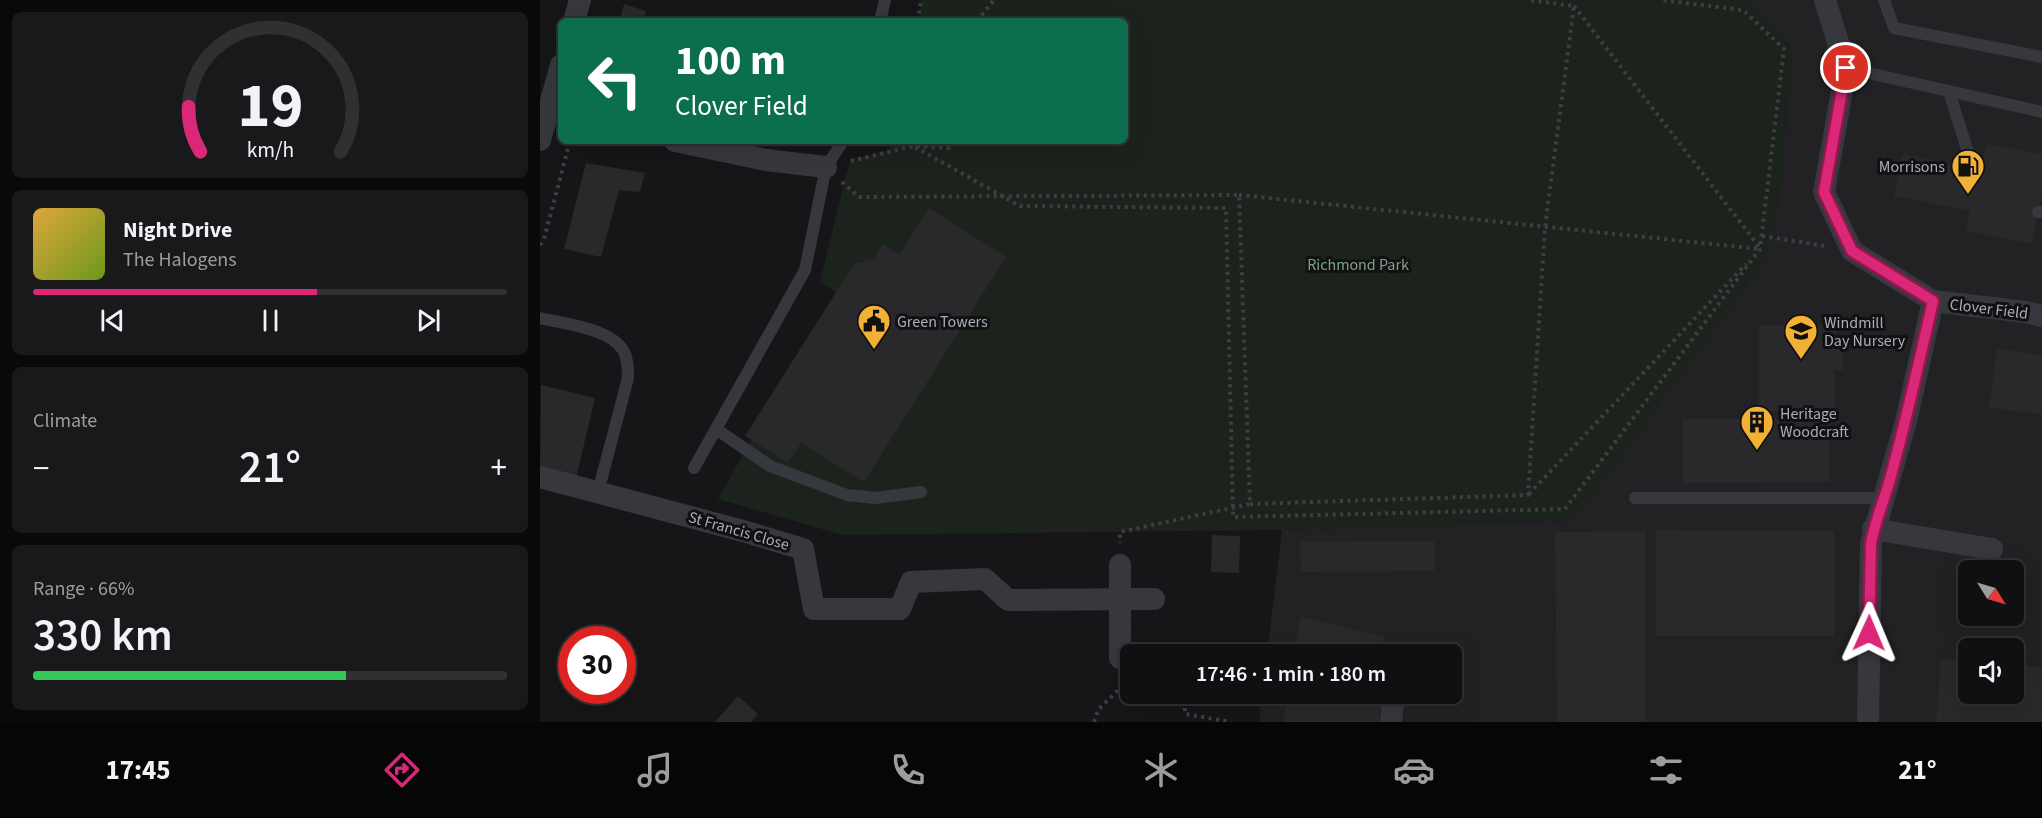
<!DOCTYPE html>
<html lang="en">
<head>
<meta charset="utf-8">
<style>
  :root { --surface:#101012; --page:#19191b; --text:#f1f3f6; --muted:#9c9d9f; --line:#303032; --accent:#db2777 }
  body { margin:0; font-family:"Source Sans 3",sans-serif; background:var(--page); color:var(--text); height:100vh; display:flex; flex-direction:column; font-size:22px; white-space:nowrap }
  * { box-sizing:border-box; margin:0 }
  p { font-size:20px; color:var(--muted) }
  .icon { flex:none; width:33px; height:33px; fill:none; stroke:currentColor; stroke-width:2; stroke-linecap:round; stroke-linejoin:round }
  .map { position:relative; flex:1; overflow:hidden }
  .drawer { display:flex; flex-direction:column; gap:12px; padding:12px; background:#09090a; width:540px }
  .drawer>* { flex:none }
  .guide { position:absolute; left:18px; top:18px; width:570px; height:126px; border-radius:9px; box-shadow:0 6px 24px #0002,0 0 0 2px var(--line); background:#0b6e4f; color:#fff; overflow:hidden }
  .needle { width:39px; rotate:127deg }
  .fabs { position:absolute; left:1418px; top:560px; display:grid; gap:12px }
  .fabs a { display:grid; place-items:center; width:66px; height:66px; border-radius:9px; background:var(--surface); box-shadow:0 6px 24px #0002,0 0 0 2px var(--line); font-size:30px }
  .speed { position:absolute; left:18px; top:626px; display:flex; gap:12px; font-size:30px; font-weight:700; text-align:center }
  .speed>* { display:grid; place-content:center; width:78px; height:78px; border-radius:50%; background:var(--surface); box-shadow:0 6px 24px #0002,0 0 0 2px var(--line); line-height:1 }
  .speed .limit { border:9px solid #d22; background:#fff; color:#111 }
  .pin { position:absolute; display:grid; place-items:center; width:51px; height:51px; color:#fff; margin:-26px; border:3px solid #fff; border-radius:50%; box-shadow:0 2px 6px #0007 }
  .me { position:absolute; width:66px; margin:-33px; rotate:1deg; stroke-linejoin:round; filter:drop-shadow(0 0 4px #0008) }
  .turn { display:flex; align-items:center; gap:21px; height:126px; padding:0 18px; font-size:27px }
  .turn .icon { width:78px; height:78px; stroke-width:2.5 }
  .turn b { display:block; font-size:42px; line-height:51px }
  .big { font-size:45px; font-weight:600; line-height:1.1 }
  .drawer .card { flex:1; display:flex; flex-direction:column; justify-content:center; gap:9px; min-width:0; padding:0 21px; border-radius:9px; background:var(--page) }
  .drawer .dial { align-items:center; gap:0 }
  .dial svg { height:156px; overflow:visible; fill:none; stroke:var(--line); stroke-width:7; stroke-linecap:round; text-anchor:middle }
  .dial text { fill:var(--text); stroke:none }
  .song { display:flex; align-items:center; gap:18px }
  .cover { width:72px; height:72px; border-radius:9px; background:linear-gradient(135deg,hsl(40 70% 55%),hsl(80 70% 35%)) }
  .played { height:6px; border-radius:3px; background:linear-gradient(90deg,var(--accent) 60%,var(--line) 60%) }
  .keys { display:flex; justify-content:space-around; direction:ltr }
  .heat { display:flex; justify-content:space-between; align-items:center; font-size:33px; direction:ltr }
  .charge { height:9px; border-radius:4px; background:linear-gradient(90deg,#34c759 66%,var(--line) 0) }
  .trip { position:absolute; left:580px; top:644px; width:342px; height:60px; border-radius:9px; background:var(--surface); box-shadow:0 6px 24px #0002,0 0 0 2px var(--line); font-weight:600; line-height:60px; text-align:center }
  .dock { display:flex; height:96px; justify-content:space-around; align-items:center; background:#060607; color:var(--muted) }
  .dock .icon { width:42px; height:42px }
  .dock .on { color:var(--accent) }
  .dock b { font-size:27px; color:var(--text) }
  main { display:flex; flex:1; min-height:0 }
  .map>svg:first-child { display:block }
  .built { fill:#222225; fill-rule:evenodd }
  .green { fill:#1c231d }
  .building { fill:#29292c }
  .lines { fill:none; stroke-linecap:round; stroke-linejoin:round }
  .path { stroke:#3d3f44; stroke-width:4; stroke-dasharray:3 4.5; stroke-linecap:butt }
  .service { stroke:#37383d; stroke-width:12 }
  .minor { stroke:#37383d; stroke-width:22 }
  .route-casing { stroke:#8e194d; stroke-width:15 }
  .route { stroke:#db2777; stroke-width:10 }
  .labels { text-anchor:middle; stroke-width:6; stroke-linejoin:round; paint-order:stroke }
  .poi-label { font-size:16px; fill:#a8adb8; stroke:#111113; text-anchor:start }
  .park-label { font-size:16px; fill:#7fa381; stroke:#111113 }
  .street-label { font-size:16px; fill:#a8adb8; stroke:#111113 }
</style>
</head>
<body>
<main>
<section class="drawer">
<div class="card dial"><svg viewBox="0 0 100 80">
<path d="M14 69A42 42 0 1 1 86 69"/>
<path d="M14 69A42 42 0 0 1 8 46" stroke="#db2777"/>
<text x="50" y="56" font-size="32" font-weight="700">19</text>
<text x="50" y="72" font-size="11">km/h</text>
</svg></div>
<div class="card">
<div class="song"><i class="cover"></i><div><b>Night Drive</b><p>The Halogens</p></div></div>
<div class="played"></div>
<div class="keys"><svg class="icon" aria-label="previous" viewBox="0 0 24 24"><path d="M18 5L8 12l10 7zM5 5v14"/></svg><svg class="icon" aria-label="pause" viewBox="0 0 24 24"><path d="M8 5v14M16 5v14"/></svg><svg class="icon" aria-label="next" viewBox="0 0 24 24"><path d="M6 5l10 7-10 7zM19 5v14"/></svg></div>
</div>
<div class="card"><p>Climate</p>
<div class="heat"><a>−</a><b class="big">21°</b><a>+</a></div>
</div>
<div class="card"><p>Range · 66%</p><b class="big">330 km</b><div class="charge"></div></div>
</section>
<div class="map">
<svg width="1502" height="722" viewBox="0 0 1502 722">
  <rect width="100%" height="100%" fill="#161618"/>
  <path class="built" d="M1188,0H1502V722H719L722,693H912V654H727L742,530L1034,520L1206,2ZM1428,570H1473V615H1428ZM1428,648H1473V693H1428Z"/>
  <polygon class="green" points="381,0 1188,0 1206,2 1254,46 1239,207 1225,261 1034,520 742,530 303,535 178,499 296,292 280,282 310,160 349,150 353,141 585,141 585,21 378,21"/>
  <g class="building">
    <polygon points="84,4 106,11 103,21 80,21"/>
    <polygon points="1446,144 1502,154 1502,193 1492,244 1426,231 1430,211 1354,196 1362,154 1441,170"/>
    <polygon points="46,163 105,173 100,192 79,190 61,257 24,249"/>
    <polygon points="389,208 466,257 324,482 261,443 248,463 205,436 314,264 334,259 343,244 359,255"/>
    <polygon points="1219,325 1296,326 1295,349 1303,349 1303,370 1295,370 1294,412 1218,411"/>
    <polygon points="1457,349 1502,355 1502,414 1449,408"/>
    <polygon points="1,385 55,398 36,478 0,470"/>
    <polygon points="1143,419 1290,419 1290,482 1143,483"/>
    <polygon points="1116,530 1294,531 1294,636 1116,636"/>
    <polygon points="1105,531 1106,722 1017,722 1015,532"/>
    <polygon points="672,535 700,536 699,573 671,572"/>
    <polygon points="894,541 894,571 761,572 760,542"/>
    <polygon points="761,617 844,637 840,654 766,654 753,651"/>
    <polygon points="1401,660 1428,662 1428,693 1473,693 1473,665 1502,667 1502,722 1396,722"/>
    <polygon points="747,693 843,693 839,722 743,722"/>
    <polygon points="198,696 218,714 211,722 175,722"/>
  </g>
  <g class="lines">
    <g class="path">
      <polyline points="1034,6 1220,248"/>
      <polyline points="378,21 381,0"/>
      <polyline points="437,21 454,0"/>
      <polyline points="372,141 373,146 480,206 686,208 693,517 1025,509 1220,249 1244,49 1203,10 1121,0"/>
      <polyline points="311,161 373,146 409,148 410,141"/>
      <polyline points="302,182 319,197 699,195 710,504 580,532 580,543"/>
      <polyline points="699,195 1220,249"/>
      <polyline points="1222,236 1285,246"/>
      <polyline points="0,245 4,239 30,141"/>
      <polyline points="989,494 1206,264"/>
      <polyline points="710,504 988,495 1005,227 1034,6 989,0"/>
      <polyline points="581,687 591,688"/>
      <polyline points="645,693 645,714 691,722"/>
      <polyline points="554,722 558,710 581,687 580,679"/>
    </g>
    <g class="service">
      <polyline points="1344,0 1354,28 1502,57"/>
      <polyline points="340,21 345,0"/>
      <polyline points="1306,68 1502,112"/>
      <polyline points="1409,92 1433,168"/>
      <polyline points="1498,212 1502,212"/>
      <path d="M0,318C25,324 69,328 83,350C88,358 88,369 88,378L58,492"/>
      <polyline points="176,429 230,466 307,495 335,498 381,492"/>
      <polyline points="154,468 265,270 286,167 303,141"/>
      <polyline points="1095,498 1342,498"/>
    </g>
    <g class="minor">
      <polyline points="1285,0 1306,68 1284,192 1312,251 1393,301 1486,312 1502,316"/>
      <polyline points="34,21 40,0"/>
      <polyline points="0,140 21,65"/>
      <polyline points="135,141 226,160 286,167"/>
      <polyline points="0,477 203,531 263,549 274,609 360,609 371,582 445,579 468,600 614,599"/>
      <polyline points="1333,529 1452,549"/>
      <polyline points="580,565 580,658"/>
      <polyline points="851,722 854,693"/>
      <polyline points="1328,722 1331,543 1366,421 1393,301"/>
    </g>
  </g>
  <g class="lines">
    <defs>
      <path id="route" d="M1306,68L1284,192L1312,251L1393,301C1380,357 1368,413 1353,468C1347,494 1336,517 1331,543L1329,633"/>
    </defs>
    <use href="#route" class="route-casing"/>
    <use href="#route" class="route"/>
  </g>
  <defs>
    <symbol id="fuel-pin" viewBox="-11 -11 22 30"><path d="M0 17L-7.5 6A9.5 9.5 0 1 1 7.5 6Z" fill="#f2b134" stroke="#111113"/><path d="M-5.5-6h7V0h2V4h1.3V-2.5L3-4.5l.8-.8L6-3V5H2.5V1h-1V6h-7ZM-4.2-4.7v3.2H.2V-4.7Z" fill="#111"/></symbol>
    <symbol id="civic-pin" viewBox="-11 -11 22 30"><path d="M0 17L-7.5 6A9.5 9.5 0 1 1 7.5 6Z" fill="#f2b134" stroke="#111113"/><path d="M-.6-6.5H3V-4.5H.6V-3L4-1V1h2V6H-6V1h2V-1L-.6-3ZM-1.2 2.5V6h2.4V2.5Z" fill="#111"/></symbol>
    <symbol id="school-pin" viewBox="-11 -11 22 30"><path d="M0 17L-7.5 6A9.5 9.5 0 1 1 7.5 6Z" fill="#f2b134" stroke="#111113"/><path d="M0-5L7-2L0 1L-7-2ZM-4 1L0 2.5L4 1V4Q0 6-4 4Z" fill="#111"/></symbol>
    <symbol id="building-pin" viewBox="-11 -11 22 30"><path d="M0 17L-7.5 6A9.5 9.5 0 1 1 7.5 6Z" fill="#f2b134" stroke="#111113"/><path d="M-4-6H4V6H1V3H-1V6H-4ZM-2.5-4.3h1.7v1.8h-1.7ZM.8-4.3h1.7v1.8H.8ZM-2.5-1h1.7V.8h-1.7ZM.8-1h1.7V.8H.8Z" fill="#111"/></symbol>
  </defs>
  <g fill-rule="evenodd">
    <use href="#fuel-pin" x="1409" y="147" width="38" height="52"/>
    <use href="#civic-pin" x="315" y="302" width="38" height="52"/>
    <use href="#school-pin" x="1242" y="312" width="38" height="52"/>
    <use href="#building-pin" x="1198" y="403" width="38" height="52"/>
  </g>
  <g class="labels">
    <g class="poi-label">
      <text x="1405" y="172" text-anchor="end">Morrisons</text>
      <text x="357" y="327">Green Towers</text>
      <text x="1284" y="328">Windmill<tspan x="1284" dy="18">Day Nursery</tspan></text>
      <text x="1240" y="419">Heritage<tspan x="1240" dy="18">Woodcraft</tspan></text>
    </g>
    <g class="park-label">
      <text x="818" y="270">Richmond Park</text>
    </g>
    <g class="street-label">
      <text transform="translate(1449 308) rotate(7)" y="6">Clover Field</text>
      <text transform="translate(199 530) rotate(16)" y="6">St Francis Close</text>
    </g>
  </g>
</svg>
<div class="fabs">
<a><svg class="needle" viewBox="-14 -14 28 28"><path d="M0-13l5 13h-10z" fill="#e53935"/><path d="M0 13l5-13h-10z" fill="#9c9d9f"/></svg></a>
<a><svg class="icon" aria-label="sound" viewBox="0 0 24 24"><path d="M4 9h4l5-4v14l-5-4H4zM17 9q2 3 0 6"/></svg></a>
</div>
<div class="speed"><div class="limit">30</div></div>
<div class="pin" style="left:1306px;top:68px;background:#d93025"><svg class="icon" aria-label="arrive" viewBox="0 0 24 24"><path d="M6 21V4h12l-3 4 3 4H6"/></svg></div>
<svg class="me" style="left:1329px;top:633px" viewBox="-20 -20 40 40"><path d="M0-17L14 15 0 8-14 15z" fill="#db2777" stroke="#fff" stroke-width="4"/></svg>
<div class="trip">17:46 · 1 min · 180 m</div>
<div class="guide">
<div class="turn"><svg class="icon" aria-label="left" viewBox="0 0 24 24"><path d="M17 20v-9H6M10 6l-5 5 5 5"/></svg><div><b>100 m</b>Clover Field</div></div>
</div>
</div>
</main>
<nav class="dock">
<b>17:45</b>
<svg class="icon on" aria-label="directions" viewBox="0 0 24 24"><path d="M12 3l9 9-9 9-9-9zM9 14v-3h6M13 9l2 2-2 2"/></svg>
<svg class="icon" aria-label="music" viewBox="0 0 24 24"><path d="M9 18V5l10-2v13"/><circle cx="6" cy="18" r="3"/><circle cx="16" cy="16" r="3"/></svg>
<svg class="icon" aria-label="phone" viewBox="0 0 24 24"><path d="M5 4h4l2 5-3 2q2 4 5 5l2-3 5 2v4C11 20 4 13 5 4z"/></svg>
<svg class="icon" aria-label="climate" viewBox="0 0 24 24"><path d="M12 3v18M4 7l16 10M4 17L20 7"/></svg>
<svg class="icon" aria-label="car" viewBox="0 0 24 24"><path d="M5 17H2v-5l4-1 3-4h7l3 4 3 1v5h-3M9 17h6M6 11h13"/><circle cx="7" cy="17" r="2"/><circle cx="17" cy="17" r="2"/></svg>
<svg class="icon" aria-label="filters" viewBox="0 0 24 24"><path d="M4 7h16M4 17h16"/><circle cx="9" cy="7" r="2"/><circle cx="15" cy="17" r="2"/></svg>
<b>21°</b>
</nav>
</body>
</html>
